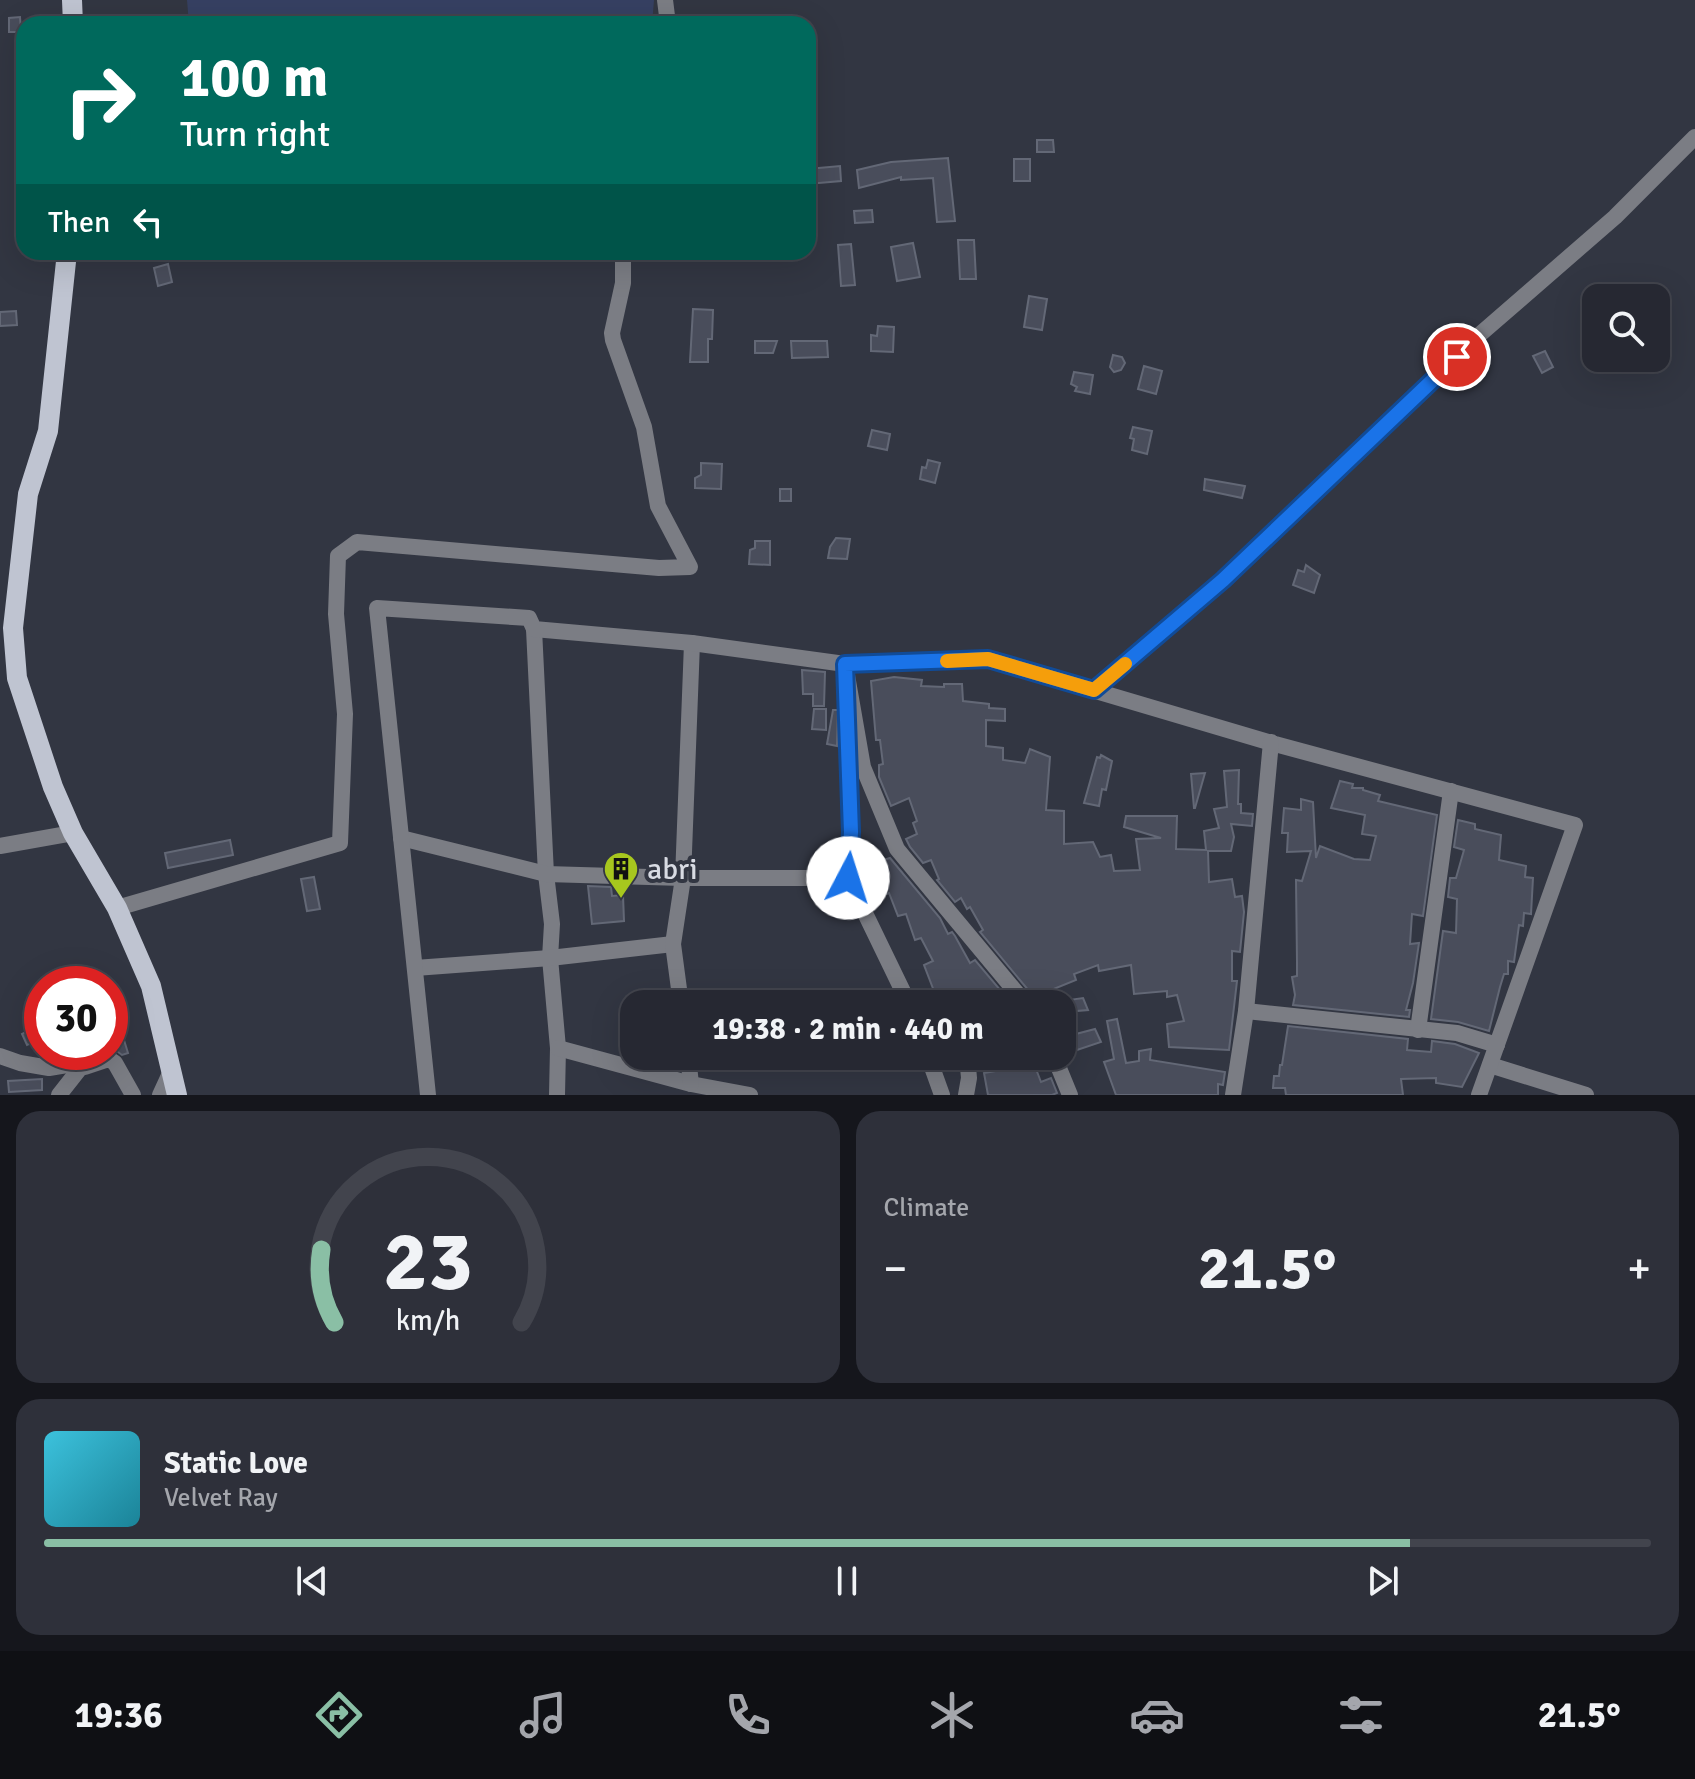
<!DOCTYPE html>
<html lang="en">
<head>
<meta charset="utf-8">
<style>
  :root { --surface:#262832; --page:#2e303a; --text:#f1f3f6; --muted:#a4a6ac; --line:#42444d; --accent:#8abfa5 }
  body { margin:0; font-family:Signika,sans-serif; background:var(--page); color:var(--text); height:100vh; display:flex; flex-direction:column; font-size:30px; white-space:nowrap }
  * { box-sizing:border-box; margin:0 }
  p { font-size:26px; color:var(--muted) }
  .icon { flex:none; width:44px; height:44px; fill:none; stroke:currentColor; stroke-width:2; stroke-linecap:round; stroke-linejoin:round }
  .map { position:relative; height:1095px; overflow:hidden }
  .side { display:flex; flex-direction:column; gap:16px; padding:16px; background:#15161c; flex:1 }
  .side>* { flex:none }
  .hud { position:absolute; left:16px; top:16px; width:800px; height:244px; border-radius:24px; box-shadow:0 8px 32px #0002,0 0 0 2px var(--line); background:#00695c; color:#fff; overflow:hidden }
  .controls { position:absolute; left:1582px; top:284px; display:grid; gap:16px }
  .controls a { display:grid; place-items:center; width:88px; height:88px; border-radius:16px; background:var(--surface); box-shadow:0 8px 32px #0002,0 0 0 2px var(--line); font-size:40px }
  .speed { position:absolute; left:24px; top:966px; display:flex; gap:16px; font-size:40px; font-weight:700; text-align:center }
  .speed>* { display:grid; place-content:center; width:104px; height:104px; border-radius:50%; background:var(--surface); box-shadow:0 8px 32px #0002,0 0 0 2px var(--line); line-height:1 }
  .speed .limit { border:12px solid #d22; background:#fff; color:#111 }
  .pin { position:absolute; display:grid; place-items:center; width:68px; height:68px; color:#fff; margin:-34px; border:4px solid #fff; border-radius:50%; box-shadow:0 2px 8px #0007 }
  .me { position:absolute; width:88px; margin:-44px; rotate:5deg; stroke-linejoin:round; filter:drop-shadow(0 0 6px #0008) }
  .turn { display:flex; align-items:center; gap:28px; height:168px; padding:0 32px; font-size:36px }
  .turn .icon { width:104px; height:104px; stroke-width:2.5 }
  .turn b { display:block; font-size:56px; line-height:68px }
  .then { display:flex; align-items:center; height:76px; padding:0 32px; background:#0003; gap:16px; font-size:30px }
  .big { font-size:60px; font-weight:700; line-height:1.1 }
  .side .card { flex:1; display:flex; flex-direction:column; justify-content:center; gap:12px; min-width:0; padding:0 28px; border-radius:24px; background:var(--page) }
  .side .dial { align-items:center; gap:0 }
  .dial svg { height:208px; overflow:visible; fill:none; stroke:var(--line); stroke-width:7; stroke-linecap:round; text-anchor:middle }
  .dial text { fill:var(--text); stroke:none }
  .song { display:flex; align-items:center; gap:24px }
  .cover { width:96px; height:96px; border-radius:12px; background:linear-gradient(135deg,hsl(190 70% 55%),hsl(190 70% 35%)) }
  .played { height:8px; border-radius:4px; background:linear-gradient(90deg,var(--accent) 85%,var(--line) 85%) }
  .keys { display:flex; justify-content:space-around; direction:ltr }
  .heat { display:flex; justify-content:space-between; align-items:center; font-size:44px; direction:ltr }
  .side .tiles { flex:1; display:grid; gap:16px; grid-template-columns:1fr 1fr }
  .card:last-child { grid-column:span 2 }
  .trip { position:absolute; left:620px; top:990px; width:456px; height:80px; border-radius:24px; background:var(--surface); box-shadow:0 8px 32px #0002,0 0 0 2px var(--line); font-weight:700; line-height:80px; text-align:center }
  .menu { display:flex; height:128px; justify-content:space-around; align-items:center; background:#0f1014; color:var(--muted) }
  .menu .icon { width:56px; height:56px }
  .menu .selected { color:var(--accent) }
  .menu b { font-size:36px; color:var(--text) }
  .map>svg:first-child { display:block }
  .green { fill:#364062 }
  .building { fill:#494d5b; stroke:#636876; stroke-width:2 }
  .lines { fill:none; stroke-linecap:round; stroke-linejoin:round }
  .minor { stroke:#7b7d84; stroke-width:16 }
  .primary { stroke:#bfc4d1; stroke-width:20 }
  .route-casing { stroke:#114b97; stroke-width:20 }
  .route { stroke:#1a73e8; stroke-width:14 }
  .slow { stroke:#f59e0b; stroke-width:14 }
  .labels { text-anchor:middle; stroke-width:8; stroke-linejoin:round; paint-order:stroke }
  .poi-label { font-size:30px; fill:#d8dbe3; stroke:#323642; text-anchor:start }
</style>
</head>
<body>
<div class="map">
<svg width="1695" height="1095" viewBox="0 0 1695 1095">
  <rect width="100%" height="100%" fill="#323642"/>
  <polygon class="green" points="187,0 654,0 652,24 189,24"/>
  <g class="building">
    <polygon points="20,17 21,32 9,32 9,18"/>
    <polygon points="1037,140 1053,140 1054,152 1037,152"/>
    <polygon points="948,158 955,221 937,222 933,178 901,180 901,177 859,188 857,170 891,162"/>
    <rect x="1014" y="159" width="16" height="22"/>
    <polygon points="840,166 841,181 808,184 808,169"/>
    <polygon points="872,210 873,222 855,223 854,211"/>
    <polygon points="958,240 974,240 976,279 960,279"/>
    <polygon points="913,243 920,277 897,281 891,247"/>
    <polygon points="851,244 855,285 841,286 838,245"/>
    <polygon points="168,264 172,282 158,286 154,268"/>
    <polygon points="1029,296 1047,299 1042,330 1024,327"/>
    <polygon points="693,309 713,310 712,339 708,339 708,362 690,362"/>
    <polygon points="16,311 17,325 0,326 0,312"/>
    <polygon points="878,326 894,327 893,352 871,351 871,335 877,336"/>
    <polygon points="755,341 777,341 773,353 755,353"/>
    <polygon points="791,341 827,341 828,357 792,358"/>
    <polygon points="1545,351 1553,367 1542,373 1533,356"/>
    <polygon points="1113,355 1122,357 1125,363 1121,370 1114,372 1110,367"/>
    <polygon points="1144,366 1162,371 1156,394 1138,389"/>
    <polygon points="1074,372 1093,375 1090,394 1075,391 1077,387 1071,384"/>
    <polygon points="1133,427 1152,431 1147,454 1132,450 1134,439 1130,438"/>
    <polygon points="872,430 890,434 887,450 868,446"/>
    <polygon points="928,460 940,463 935,483 920,479 922,467 926,468"/>
    <polygon points="701,463 722,464 721,489 695,488 695,478 701,475"/>
    <polygon points="1205,479 1245,486 1242,498 1204,490"/>
    <rect x="780" y="489" width="11" height="12"/>
    <polygon points="836,538 850,539 847,559 828,558 830,547"/>
    <polygon points="755,541 770,541 770,565 749,564 750,550 755,548"/>
    <polygon points="1306,565 1320,575 1314,593 1293,585 1298,570 1304,572"/>
    <polygon points="802,670 825,672 824,706 813,706 813,694 803,694"/>
    <polygon points="894,677 922,680 921,686 944,687 944,684 962,684 963,701 989,704 989,708 1005,709 1005,721 986,720 986,746 1003,748 1003,760 1025,763 1030,749 1050,757 1046,810 1064,811 1064,844 1093,842 1100,857 1111,855 1114,871 1140,870 1136,839 1161,838 1124,827 1126,816 1177,816 1176,849 1206,850 1204,831 1219,828 1214,809 1227,807 1224,771 1239,770 1238,804 1241,804 1241,813 1253,814 1252,826 1231,824 1234,837 1231,851 1208,851 1209,882 1232,879 1235,897 1242,896 1244,912 1240,952 1232,951 1232,981 1237,981 1229,1050 1169,1047 1167,1024 1184,1021 1177,995 1167,997 1167,991 1134,994 1131,965 1099,971 1098,965 1074,974 1076,980 1034,997 980,932 983,930 970,907 967,909 961,898 955,902 937,880 939,879 931,860 923,863 910,847 906,839 917,834 913,823 917,821 909,798 891,806 879,777 879,765 883,764 880,740 876,740 871,681"/>
    <polygon points="814,709 826,709 826,730 812,729"/>
    <polygon points="833,710 838,710 837,746 827,744"/>
    <polygon points="1101,755 1112,761 1106,790 1102,789 1099,806 1084,803 1097,757 1100,758"/>
    <polygon points="1205,773 1195,808 1194,808 1191,774"/>
    <polygon points="1340,781 1353,784 1352,788 1363,788 1363,790 1380,795 1378,801 1437,815 1423,916 1412,914 1410,944 1419,943 1413,983 1406,1010 1410,1010 1409,1017 1293,1005 1295,995 1292,977 1297,976 1297,962 1296,880 1302,881 1311,851 1287,852 1288,833 1282,833 1284,808 1301,810 1301,799 1313,802 1316,858 1320,846 1354,859 1370,860 1376,836 1362,834 1365,815 1331,808"/>
    <polygon points="1458,820 1475,824 1475,829 1501,835 1499,860 1526,866 1525,877 1533,878 1531,914 1524,913 1523,926 1519,925 1514,962 1508,961 1508,974 1504,974 1500,987 1489,1031 1458,1022 1431,1019 1443,931 1456,933 1457,899 1448,897 1450,878 1456,878 1464,850 1454,847"/>
    <polygon points="230,840 233,855 168,868 165,853"/>
    <polygon points="890,858 940,918 948,934 952,932 955,936 970,963 975,960 1012,1004 939,1004 924,965 933,961 921,938 915,940 906,914 898,916 889,893 884,895 874,863"/>
    <polygon points="314,877 320,909 307,911 301,879"/>
    <polygon points="588,886 611,887 612,896 623,895 624,921 592,924"/>
    <polygon points="1083,998 1088,1010 1065,1012 1072,1035 1095,1029 1101,1042 1065,1054 1062,1049 1062,1001"/>
    <polygon points="1117,1019 1126,1063 1139,1061 1139,1051 1151,1049 1150,1060 1225,1072 1223,1085 1218,1084 1218,1095 1116,1095 1104,1062 1114,1059 1107,1021"/>
    <polygon points="42,1024 42,1038 27,1045 22,1034"/>
    <polygon points="1288,1026 1408,1039 1407,1050 1431,1052 1432,1041 1455,1044 1479,1053 1462,1087 1436,1083 1436,1078 1401,1079 1403,1095 1286,1095 1285,1088 1273,1088 1274,1076 1279,1076 1280,1065 1282,1065"/>
    <polygon points="120,1027 128,1053 122,1055 114,1049 110,1036 110,1030"/>
    <polygon points="990,1056 1031,1056 1041,1082 1051,1078 1057,1093 1052,1095 988,1095 984,1073 996,1071"/>
    <polygon points="42,1079 42,1090 9,1092 8,1081"/>
  </g>
  <g class="lines">
    <g class="minor">
      <polyline points="665,0 668,24"/>
      <polyline points="534,629 546,874 552,924 550,958 558,1048 557,1095"/>
      <polyline points="845,664 863,767 897,849 1026,1004"/>
      <polyline points="1094,690 1223,580 1478,336 1615,217 1695,137"/>
      <polyline points="847,724 851,832 848,878 909,1004"/>
      <polyline points="401,838 546,874 683,878 848,878"/>
      <polyline points="0,846 73,833"/>
      <polyline points="117,908 340,843 345,714 336,614 338,556 357,542 659,568 690,567 658,506 644,427 613,340 612,333 623,283 623,252"/>
      <polyline points="415,968 550,958 673,944"/>
      <polyline points="681,1004 673,944 683,878 692,643"/>
      <polyline points="1246,1011 1457,1033 1497,1045"/>
      <polyline points="1418,1030 1451,791"/>
      <polyline points="558,1048 691,1084 750,1095"/>
      <polyline points="0,1056 20,1063 49,1068 67,1065 85,1067 109,1059 115,1063 133,1095"/>
      <polyline points="688,1056 691,1084"/>
      <polyline points="928,1056 942,1095"/>
      <polyline points="1054,1056 1070,1095"/>
      <polyline points="1490,1065 1586,1095"/>
      <polyline points="59,1095 81,1067"/>
      <polyline points="160,1095 171,1071"/>
      <polyline points="428,1095 377,608 529,618 534,629 692,643 845,664 988,659 1275,744 1575,825 1479,1095"/>
      <polyline points="966,1095 969,1078 967,1056"/>
      <polyline points="1233,1095 1246,1011 1271,742"/>
    </g>
    <g class="primary">
      <polyline points="72,0 73,24"/>
      <polyline points="67,252 48,431 28,494 13,628 17,678 53,787 73,833 117,908 151,986 177,1095"/>
    </g>
  </g>
  <g class="lines">
    <defs>
      <polyline id="route" points="848,878 851,832 845,664 988,659 1094,690 1223,580 1457,357"/>
    </defs>
    <use href="#route" class="route-casing"/>
    <use href="#route" class="route"/>
    <polyline class="slow" points="947,661 988,659 1094,690 1125,664"/>
  </g>
  <defs>
    <symbol id="building-pin" viewBox="-11 -11 22 30"><path d="M0 17L-7.5 6A9.5 9.5 0 1 1 7.5 6Z" fill="#a7c71e" stroke="#323642"/><path d="M-4-6H4V6H1V3H-1V6H-4ZM-2.5-4.3h1.7v1.8h-1.7ZM.8-4.3h1.7v1.8H.8ZM-2.5-1h1.7V.8h-1.7ZM.8-1h1.7V.8H.8Z" fill="#111"/></symbol>
  </defs>
  <g fill-rule="evenodd">
    <use href="#building-pin" x="601" y="849" width="40" height="54"/>
  </g>
  <g class="labels">
    <g class="poi-label">
      <text x="647" y="879">abri</text>
    </g>
  </g>
</svg>
<div class="controls">
<a><svg class="icon" aria-label="search" viewBox="0 0 24 24"><circle cx="10" cy="10" r="6"/><path d="M15 15l6 6"/></svg></a>
</div>
<div class="speed"><div class="limit">30</div></div>
<div class="pin" style="left:1457px;top:357px;background:#d93025"><svg class="icon" aria-label="arrive" viewBox="0 0 24 24"><path d="M6 21V4h12l-3 4 3 4H6"/></svg></div>
<svg class="me" style="left:848px;top:878px" viewBox="-20 -20 40 40"><circle r="19" fill="#fff"/><path d="M0-13L10 11 0 6-10 11z" fill="#1a73e8"/></svg>
<div class="trip">19:38 · 2 min · 440 m</div>
<div class="hud">
<div class="turn"><svg class="icon" aria-label="right" viewBox="0 0 24 24"><path d="M7 20v-9h11M14 6l5 5-5 5"/></svg><div><b>100 m</b>Turn right</div></div>
<div class="then">Then<svg class="icon" aria-label="left" viewBox="0 0 24 24"><path d="M17 20v-9H6M10 6l-5 5 5 5"/></svg></div>
</div>
</div>
<section class="side">
<div class="tiles">
<div class="card dial"><svg viewBox="0 0 100 80">
<path d="M14 69A42 42 0 1 1 86 69"/>
<path d="M14 69A42 42 0 0 1 9 41" stroke="#8abfa5"/>
<text x="50" y="56" font-size="32" font-weight="700">23</text>
<text x="50" y="72" font-size="11">km/h</text>
</svg></div>
<div class="card"><p>Climate</p>
<div class="heat"><a>−</a><b class="big">21.5°</b><a>+</a></div>
</div>
<div class="card">
<div class="song"><i class="cover"></i><div><b>Static Love</b><p>Velvet Ray</p></div></div>
<div class="played"></div>
<div class="keys"><svg class="icon" aria-label="previous" viewBox="0 0 24 24"><path d="M18 5L8 12l10 7zM5 5v14"/></svg><svg class="icon" aria-label="pause" viewBox="0 0 24 24"><path d="M8 5v14M16 5v14"/></svg><svg class="icon" aria-label="next" viewBox="0 0 24 24"><path d="M6 5l10 7-10 7zM19 5v14"/></svg></div>
</div>
</div>
</section>
<nav class="menu">
<b>19:36</b>
<svg class="icon selected" aria-label="directions" viewBox="0 0 24 24"><path d="M12 3l9 9-9 9-9-9zM9 14v-3h6M13 9l2 2-2 2"/></svg>
<svg class="icon" aria-label="music" viewBox="0 0 24 24"><path d="M9 18V5l10-2v13"/><circle cx="6" cy="18" r="3"/><circle cx="16" cy="16" r="3"/></svg>
<svg class="icon" aria-label="phone" viewBox="0 0 24 24"><path d="M5 4h4l2 5-3 2q2 4 5 5l2-3 5 2v4C11 20 4 13 5 4z"/></svg>
<svg class="icon" aria-label="climate" viewBox="0 0 24 24"><path d="M12 3v18M4 7l16 10M4 17L20 7"/></svg>
<svg class="icon" aria-label="car" viewBox="0 0 24 24"><path d="M5 17H2v-5l4-1 3-4h7l3 4 3 1v5h-3M9 17h6M6 11h13"/><circle cx="7" cy="17" r="2"/><circle cx="17" cy="17" r="2"/></svg>
<svg class="icon" aria-label="filters" viewBox="0 0 24 24"><path d="M4 7h16M4 17h16"/><circle cx="9" cy="7" r="2"/><circle cx="15" cy="17" r="2"/></svg>
<b>21.5°</b>
</nav>
</body>
</html>
